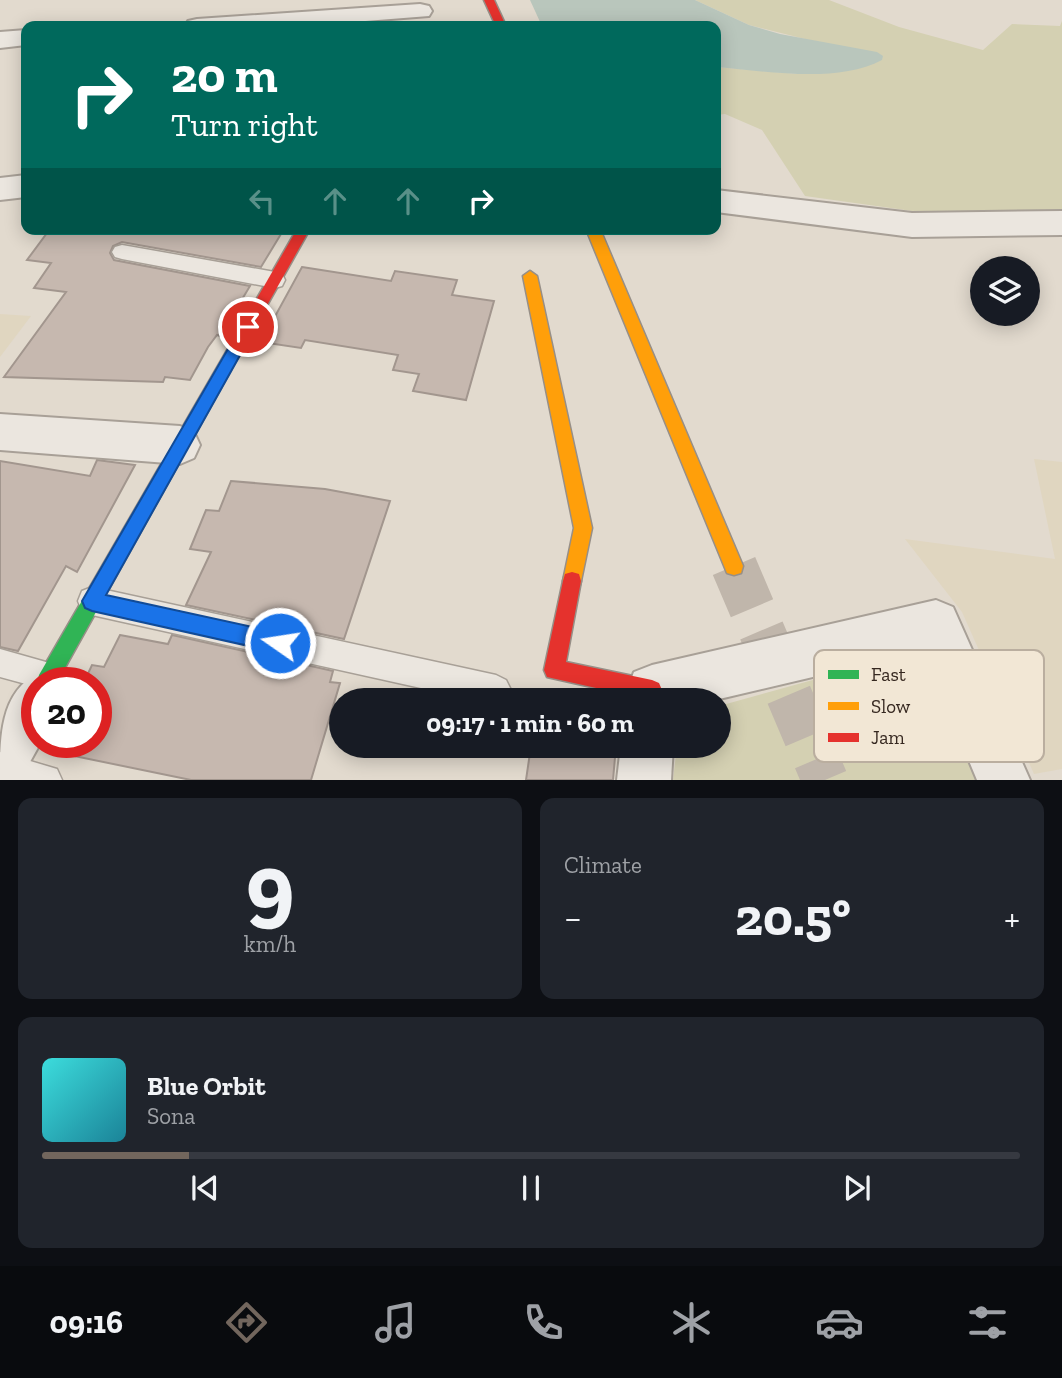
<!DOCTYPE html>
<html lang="en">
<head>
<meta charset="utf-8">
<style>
  :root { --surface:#171b24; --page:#20242c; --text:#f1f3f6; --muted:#9ea1a6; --line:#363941; --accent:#72665d }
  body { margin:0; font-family:"Zilla Slab",serif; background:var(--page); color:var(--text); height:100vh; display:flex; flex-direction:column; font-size:26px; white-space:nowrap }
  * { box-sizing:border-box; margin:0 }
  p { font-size:23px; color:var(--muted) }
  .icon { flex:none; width:38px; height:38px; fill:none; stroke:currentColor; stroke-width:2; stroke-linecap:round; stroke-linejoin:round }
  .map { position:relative; height:780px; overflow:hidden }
  .side { display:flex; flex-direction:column; gap:18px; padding:18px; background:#0d0f14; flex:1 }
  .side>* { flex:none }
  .hud { position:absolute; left:21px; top:21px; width:700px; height:214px; border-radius:14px; box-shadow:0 4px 18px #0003; background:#00695c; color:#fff; overflow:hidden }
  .controls { position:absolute; left:970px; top:256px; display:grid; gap:14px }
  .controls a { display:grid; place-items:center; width:70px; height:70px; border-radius:50%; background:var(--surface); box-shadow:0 4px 18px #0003; font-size:35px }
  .speed { position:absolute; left:21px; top:667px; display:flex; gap:14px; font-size:35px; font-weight:700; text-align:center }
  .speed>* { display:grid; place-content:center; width:91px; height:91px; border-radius:50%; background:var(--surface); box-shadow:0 4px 18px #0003; line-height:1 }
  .speed .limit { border:10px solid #d22; background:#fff; color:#111 }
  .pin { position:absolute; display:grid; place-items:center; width:60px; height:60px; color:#fff; margin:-30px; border:4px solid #fff; border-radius:50%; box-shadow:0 2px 7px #0007 }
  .me { position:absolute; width:77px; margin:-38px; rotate:283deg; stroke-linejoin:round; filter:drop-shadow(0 0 5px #0008) }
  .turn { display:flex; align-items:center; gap:24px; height:147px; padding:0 35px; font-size:32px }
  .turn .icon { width:91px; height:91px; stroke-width:2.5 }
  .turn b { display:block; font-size:49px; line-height:60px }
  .lanes { display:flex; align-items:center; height:66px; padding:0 35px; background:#0003; justify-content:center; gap:35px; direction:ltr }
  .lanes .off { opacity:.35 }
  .big { font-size:52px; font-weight:700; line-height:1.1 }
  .side .widget { flex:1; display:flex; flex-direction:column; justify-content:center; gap:10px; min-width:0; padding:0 24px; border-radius:14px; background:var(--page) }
  .side .dial { align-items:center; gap:0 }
  .dial b { font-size:91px; line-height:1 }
  .song { display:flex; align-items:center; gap:21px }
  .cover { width:84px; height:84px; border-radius:10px; background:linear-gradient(135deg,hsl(180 70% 55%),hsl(190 70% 35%)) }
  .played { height:7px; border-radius:4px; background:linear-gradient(90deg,var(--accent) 15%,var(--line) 15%) }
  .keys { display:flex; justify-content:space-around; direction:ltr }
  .heat { display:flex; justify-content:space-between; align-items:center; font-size:38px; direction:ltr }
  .side .tiles { flex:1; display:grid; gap:18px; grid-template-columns:1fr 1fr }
  .widget:last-child { grid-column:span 2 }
  .trip { position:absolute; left:329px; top:688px; width:402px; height:70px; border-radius:35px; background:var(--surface); box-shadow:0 4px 18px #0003; font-weight:700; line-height:70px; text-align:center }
  .tab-bar { display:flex; height:112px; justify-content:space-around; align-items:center; background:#090b0e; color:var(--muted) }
  .tab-bar .icon { width:49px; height:49px }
  .tab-bar .active { color:var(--accent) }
  .tab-bar b { font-size:32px; color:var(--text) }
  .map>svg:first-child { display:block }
  .farmland { fill:#e0d6c0 }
  .green { fill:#d4d0b2 }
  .water { fill:#b9c6bc }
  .building { fill:#c6b8af; stroke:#a2968e; stroke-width:2 }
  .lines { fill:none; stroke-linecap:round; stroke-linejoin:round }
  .secondary-tunnel { stroke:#c0b6ab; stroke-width:46; stroke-dasharray:46 24; stroke-linecap:butt }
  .lane-casing { stroke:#a8a097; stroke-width:3 }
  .street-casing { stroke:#a8a097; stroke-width:4 }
  .fast-casing { stroke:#978f87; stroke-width:3 }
  .slow-casing { stroke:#978f87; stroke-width:3 }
  .jam-casing { stroke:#978f87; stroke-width:3 }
  .lane { fill:#ebe6df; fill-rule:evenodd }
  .street { fill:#ebe6df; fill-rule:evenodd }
  .fast { fill:#30b455; fill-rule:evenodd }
  .slow { fill:#ff9f0a; fill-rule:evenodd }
  .jam { fill:#e5322d; fill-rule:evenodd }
  .route { fill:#1a73e8; stroke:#114b97; stroke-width:2 }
  .key { fill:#f2e7d5; stroke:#baae9f; stroke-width:2 }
  .key-label { font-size:19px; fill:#362820 }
</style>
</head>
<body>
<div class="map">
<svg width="1062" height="780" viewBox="0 0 1062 780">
  <rect width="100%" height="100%" fill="#e2dace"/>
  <g class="farmland">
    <polygon points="0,314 31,316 0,357"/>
    <polygon points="1034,459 1062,462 1062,769 1034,774 962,612 905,539 1055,559"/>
  </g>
  <g class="green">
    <polygon points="695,0 829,0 899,27 983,50 1012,24 1060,26 1062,21 1062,213 912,211 805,196 762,130 725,114 716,115 716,67 799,74 851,70 825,44 749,25"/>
    <polygon points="907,654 937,676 980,780 673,780 677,746 719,746 719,706"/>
  </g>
  <path class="water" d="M530,0H695L749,25L780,34L877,52L883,56L882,60C837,84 766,71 716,67V26H550L541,24Z"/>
  <g class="building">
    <polygon points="50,229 284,229 261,267 122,242 113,246 110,253 114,260 250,286 220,336 217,335 208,347 190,380 165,377 163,382 4,377 66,292 34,288 51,263 27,260"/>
    <polygon points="302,267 391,281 395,271 457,280 452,295 494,301 466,400 413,391 419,374 393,370 398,355 305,340 301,348 261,342"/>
    <polygon points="97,460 135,465 77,572 66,566 18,651 0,647 0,461 90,476"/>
    <polygon points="231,481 325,489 390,501 344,639 186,605 211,552 190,549 206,510 219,511"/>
    <polygon points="120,635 168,644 172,635 333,671 330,682 340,683 311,780 191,780 50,751 54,742 96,742 96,682 84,682 92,665 104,667"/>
    <polygon points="531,746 616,746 613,780 526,780"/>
  </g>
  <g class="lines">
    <polyline class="secondary-tunnel" points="734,566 825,780"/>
    <defs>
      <g id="lane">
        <polygon points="122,245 275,272 282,274 285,280 282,286 275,288 122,259 115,257 112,252 115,247"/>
        <polygon points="92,587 496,675 506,680 511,690 507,700 475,700 92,615 82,611 78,601 82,591"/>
        <polygon points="0,649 60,666 65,676 62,682 37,682 37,687 0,677"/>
        <polygon points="0,752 57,769 62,780 0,780"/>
      </g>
      <g id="street">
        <polygon points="420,4 429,6 432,11 429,16 302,26 185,26 188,21 197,19"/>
        <polygon points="26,30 26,45 0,48 0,32"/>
        <polygon points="26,175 26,197 0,200 0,178"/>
        <polygon points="716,190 912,213 1062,211 1062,235 912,237 716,212"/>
        <polygon points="0,414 180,426 194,432 200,445 194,458 180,464 0,450"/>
        <polygon points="936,600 953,607 1030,780 977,780 923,651 715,700 631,700 627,690 634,672 652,665"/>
        <path d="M37,674L55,682H37V742H41L20,780H0C0,738 0,693 37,674Z"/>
        <polygon points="621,746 673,746 671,780 617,780"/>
      </g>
      <polygon id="fast" points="242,331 249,337 247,341 57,682 37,684 39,675 237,333"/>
      <g id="slow">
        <polygon points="586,229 600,229 743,566 741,573 734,575 727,573"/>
        <polygon points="530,271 537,276 592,528 581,581 579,588 572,590 565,588 563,581 574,528 523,276"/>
      </g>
      <g id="jam">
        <polygon points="484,0 494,0 506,26 496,26"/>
        <polygon points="297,229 310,229 247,341 237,341 235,337 237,333"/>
        <polygon points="572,572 579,574 581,581 566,662 652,680 659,683 662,690 661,700 641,700 641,698 547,677 544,670 563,581 565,574"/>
      </g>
    </defs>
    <use href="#lane" class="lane-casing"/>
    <use href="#street" class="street-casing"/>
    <use href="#fast" class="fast-casing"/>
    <use href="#slow" class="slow-casing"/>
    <use href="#jam" class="jam-casing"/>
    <use href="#lane" class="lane"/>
    <use href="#street" class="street"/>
    <use href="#fast" class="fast"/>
    <use href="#slow" class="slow"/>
    <use href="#jam" class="jam"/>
  </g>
  <polygon class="route" points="248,321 255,327 253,332 106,595 280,633 287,636 290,643 287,650 280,653 92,611 85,608 82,601 243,323"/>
  <rect x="814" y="650" width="230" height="112" rx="10" class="key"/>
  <rect x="828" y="670" width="31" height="9" fill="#30b455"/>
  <rect x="828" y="702" width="31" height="8" fill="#ff9f0a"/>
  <rect x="828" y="733" width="31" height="9" fill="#e5322d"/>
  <g class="key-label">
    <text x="871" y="681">Fast</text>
    <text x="871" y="713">Slow</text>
    <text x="871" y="744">Jam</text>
  </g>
</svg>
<div class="controls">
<a><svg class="icon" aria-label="layers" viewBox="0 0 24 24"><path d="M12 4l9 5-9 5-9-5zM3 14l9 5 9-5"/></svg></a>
</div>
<div class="speed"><div class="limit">20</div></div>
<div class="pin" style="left:248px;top:327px;background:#d93025"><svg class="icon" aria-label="arrive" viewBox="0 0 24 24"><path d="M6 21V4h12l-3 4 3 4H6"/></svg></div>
<svg class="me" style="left:280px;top:643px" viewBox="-20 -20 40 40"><circle r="17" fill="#1a73e8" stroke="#fff" stroke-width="3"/><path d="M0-11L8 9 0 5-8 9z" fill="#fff"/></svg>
<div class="trip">09:17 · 1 min · 60 m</div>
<div class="hud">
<div class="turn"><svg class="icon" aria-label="right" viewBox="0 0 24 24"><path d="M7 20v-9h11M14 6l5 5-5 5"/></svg><div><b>20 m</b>Turn right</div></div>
<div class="lanes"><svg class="icon off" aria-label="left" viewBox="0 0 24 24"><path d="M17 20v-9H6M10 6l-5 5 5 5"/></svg><svg class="icon off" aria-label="ahead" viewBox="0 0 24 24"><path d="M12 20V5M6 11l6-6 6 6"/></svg><svg class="icon off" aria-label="ahead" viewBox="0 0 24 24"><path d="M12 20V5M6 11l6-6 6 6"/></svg><svg class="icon" aria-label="right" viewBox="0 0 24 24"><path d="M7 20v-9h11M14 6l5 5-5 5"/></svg></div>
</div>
</div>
<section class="side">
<div class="tiles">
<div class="widget dial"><b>9</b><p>km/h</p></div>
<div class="widget"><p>Climate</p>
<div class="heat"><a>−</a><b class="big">20.5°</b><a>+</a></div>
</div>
<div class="widget">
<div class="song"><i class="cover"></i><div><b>Blue Orbit</b><p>Sona</p></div></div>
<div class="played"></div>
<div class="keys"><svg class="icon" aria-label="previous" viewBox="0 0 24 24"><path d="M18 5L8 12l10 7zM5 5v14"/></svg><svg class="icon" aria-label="pause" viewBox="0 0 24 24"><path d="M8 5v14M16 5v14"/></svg><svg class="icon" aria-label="next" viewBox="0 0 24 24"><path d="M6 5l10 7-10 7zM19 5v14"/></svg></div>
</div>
</div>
</section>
<nav class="tab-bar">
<b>09:16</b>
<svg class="icon active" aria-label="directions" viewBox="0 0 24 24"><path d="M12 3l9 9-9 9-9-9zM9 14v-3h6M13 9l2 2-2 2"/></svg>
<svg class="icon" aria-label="music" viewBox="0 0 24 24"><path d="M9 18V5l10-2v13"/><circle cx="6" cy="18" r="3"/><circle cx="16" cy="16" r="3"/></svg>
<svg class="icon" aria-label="phone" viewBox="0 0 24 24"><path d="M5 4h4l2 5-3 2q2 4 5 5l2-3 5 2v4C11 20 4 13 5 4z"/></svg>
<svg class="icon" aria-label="climate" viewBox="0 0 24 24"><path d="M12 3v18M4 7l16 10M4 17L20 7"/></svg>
<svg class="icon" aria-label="car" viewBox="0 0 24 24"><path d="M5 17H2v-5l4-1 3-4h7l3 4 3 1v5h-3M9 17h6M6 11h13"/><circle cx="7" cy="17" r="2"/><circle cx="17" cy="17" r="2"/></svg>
<svg class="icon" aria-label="filters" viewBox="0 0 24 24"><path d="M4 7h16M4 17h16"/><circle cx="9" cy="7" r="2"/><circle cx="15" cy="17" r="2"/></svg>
</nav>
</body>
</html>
